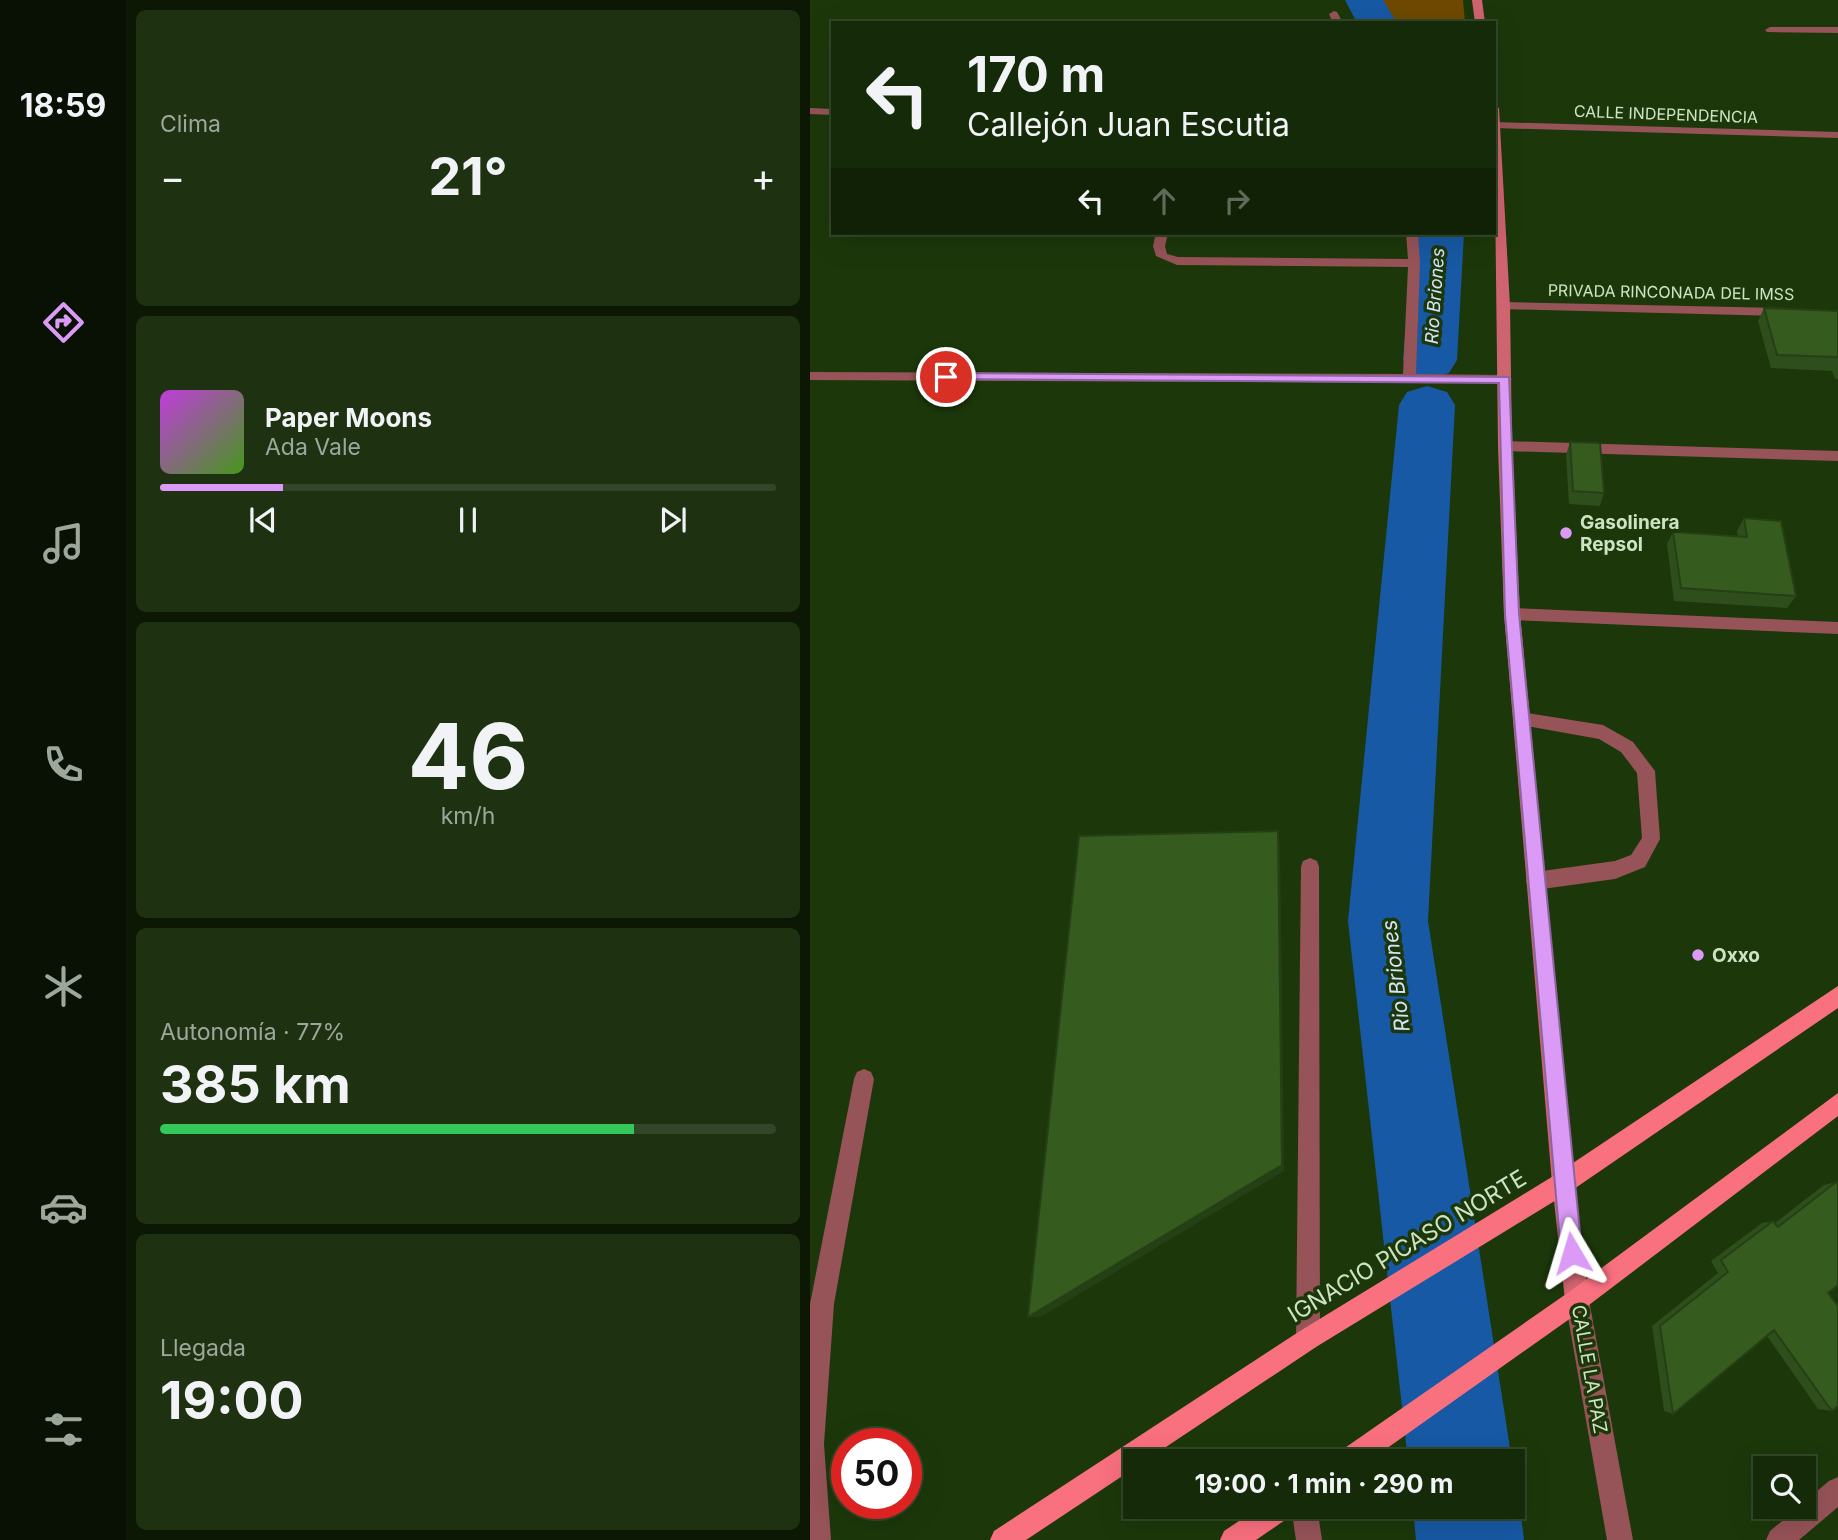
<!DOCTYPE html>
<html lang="es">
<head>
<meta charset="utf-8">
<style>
  :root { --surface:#152a08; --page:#1e3212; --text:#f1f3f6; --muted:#9da79c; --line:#344629; --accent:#da9af6 }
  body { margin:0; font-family:Inter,sans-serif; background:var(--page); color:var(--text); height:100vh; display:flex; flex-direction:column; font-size:26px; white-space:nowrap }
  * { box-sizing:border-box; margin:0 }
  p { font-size:23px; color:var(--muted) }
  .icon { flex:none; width:38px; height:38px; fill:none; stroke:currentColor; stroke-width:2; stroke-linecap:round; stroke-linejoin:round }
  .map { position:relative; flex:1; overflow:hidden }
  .drawer { display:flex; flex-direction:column; gap:10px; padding:10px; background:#0c1704; width:684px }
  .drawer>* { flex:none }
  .top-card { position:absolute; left:21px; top:21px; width:665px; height:214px; border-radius:0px; box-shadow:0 7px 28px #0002,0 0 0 2px var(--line); background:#152a08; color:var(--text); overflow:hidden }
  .tools { position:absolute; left:943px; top:1456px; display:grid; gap:14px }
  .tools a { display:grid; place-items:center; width:63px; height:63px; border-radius:0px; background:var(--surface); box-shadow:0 7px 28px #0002,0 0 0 2px var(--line); font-size:35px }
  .speed { position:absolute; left:21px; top:1428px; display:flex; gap:14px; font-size:35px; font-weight:700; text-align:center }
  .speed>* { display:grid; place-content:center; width:91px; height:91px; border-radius:50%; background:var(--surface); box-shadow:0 7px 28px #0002,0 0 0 2px var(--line); line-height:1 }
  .speed .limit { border:10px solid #d22; background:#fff; color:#111 }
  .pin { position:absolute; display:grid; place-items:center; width:60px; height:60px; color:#fff; margin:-30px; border:4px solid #fff; border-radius:50%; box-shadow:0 2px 7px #0007 }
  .me { position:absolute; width:77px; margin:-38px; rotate:353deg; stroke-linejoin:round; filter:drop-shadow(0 0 5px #0008) }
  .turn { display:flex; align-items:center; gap:24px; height:147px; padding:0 21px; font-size:32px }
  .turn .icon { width:91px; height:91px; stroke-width:2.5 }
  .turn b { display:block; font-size:49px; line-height:60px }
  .lanes { display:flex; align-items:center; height:66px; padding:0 21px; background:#0003; justify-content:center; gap:35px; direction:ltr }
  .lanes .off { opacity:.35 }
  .big { font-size:52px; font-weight:700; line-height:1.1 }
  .drawer .widget { flex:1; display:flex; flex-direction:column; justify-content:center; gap:10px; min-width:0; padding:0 24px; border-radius:10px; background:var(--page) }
  .drawer .dial { align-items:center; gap:0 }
  .dial b { font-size:91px; line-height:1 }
  .song { display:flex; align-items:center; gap:21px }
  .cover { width:84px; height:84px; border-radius:10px; background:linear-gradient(135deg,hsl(290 70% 55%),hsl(100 70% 35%)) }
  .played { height:7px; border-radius:4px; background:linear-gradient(90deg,var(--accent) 20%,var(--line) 20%) }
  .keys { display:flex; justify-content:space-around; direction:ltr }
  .heat { display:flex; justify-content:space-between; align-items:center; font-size:38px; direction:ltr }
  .charge { height:10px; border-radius:5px; background:linear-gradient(90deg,#34c759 77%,var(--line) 0) }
  .trip { position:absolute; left:313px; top:1449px; width:402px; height:70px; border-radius:0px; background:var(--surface); box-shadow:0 7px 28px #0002,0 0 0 2px var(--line); font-weight:700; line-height:70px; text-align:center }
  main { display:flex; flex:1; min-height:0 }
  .menu { display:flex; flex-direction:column; width:126px; justify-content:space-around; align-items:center; background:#081103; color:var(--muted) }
  .menu .icon { width:49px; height:49px }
  .menu .on { color:var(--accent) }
  .menu b { font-size:32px; color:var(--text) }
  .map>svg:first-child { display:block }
  .green { fill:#6f4901 }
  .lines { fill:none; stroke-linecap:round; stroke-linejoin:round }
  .river { fill:#1759a4; fill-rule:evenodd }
  .service { fill:#965358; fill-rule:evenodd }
  .minor { fill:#965358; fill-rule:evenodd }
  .secondary { fill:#ce646f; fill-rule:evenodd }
  .primary { fill:#f9707f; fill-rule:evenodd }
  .wall { fill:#2e4e1b }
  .shaded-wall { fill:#264016 }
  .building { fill:#365b1f; stroke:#264016; stroke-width:2 }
  .route { fill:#da9af6; stroke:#8e64a0; stroke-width:2 }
  .poi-dot { fill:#da9af6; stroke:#1c380a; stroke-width:2.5 }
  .labels { text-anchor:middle; stroke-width:7; stroke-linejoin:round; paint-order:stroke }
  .far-street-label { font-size:16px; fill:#cee3c3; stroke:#1c380a }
  .far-water-label { font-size:18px; font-style:italic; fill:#d4e4f9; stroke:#1c380a }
  .poi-label { font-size:19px; font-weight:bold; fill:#cee3c3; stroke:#1c380a; text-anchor:start }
  .street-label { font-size:19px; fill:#cee3c3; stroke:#1c380a }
  .water-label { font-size:21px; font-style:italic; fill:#d4e4f9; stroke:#1c380a }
  .near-street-label { font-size:23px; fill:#cee3c3; stroke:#1c380a }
</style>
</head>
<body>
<main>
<nav class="menu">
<b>18:59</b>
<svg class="icon on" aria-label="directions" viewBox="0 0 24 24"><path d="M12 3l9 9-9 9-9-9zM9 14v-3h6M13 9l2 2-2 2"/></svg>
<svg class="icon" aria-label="music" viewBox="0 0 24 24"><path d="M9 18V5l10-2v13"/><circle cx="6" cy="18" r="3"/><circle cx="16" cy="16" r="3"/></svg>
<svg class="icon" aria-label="phone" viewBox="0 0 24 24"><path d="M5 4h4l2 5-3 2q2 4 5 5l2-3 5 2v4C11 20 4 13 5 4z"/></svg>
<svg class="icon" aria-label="climate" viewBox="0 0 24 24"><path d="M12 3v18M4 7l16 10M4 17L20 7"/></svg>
<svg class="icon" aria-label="car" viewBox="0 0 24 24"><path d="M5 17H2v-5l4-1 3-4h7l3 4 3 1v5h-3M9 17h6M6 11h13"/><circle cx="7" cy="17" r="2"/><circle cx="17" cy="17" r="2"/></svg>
<svg class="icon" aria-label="filters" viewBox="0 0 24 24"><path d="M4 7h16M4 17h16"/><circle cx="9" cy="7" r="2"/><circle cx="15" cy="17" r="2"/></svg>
</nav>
<section class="drawer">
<div class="widget"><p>Clima</p>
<div class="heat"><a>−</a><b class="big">21°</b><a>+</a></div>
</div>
<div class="widget">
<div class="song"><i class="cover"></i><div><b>Paper Moons</b><p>Ada Vale</p></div></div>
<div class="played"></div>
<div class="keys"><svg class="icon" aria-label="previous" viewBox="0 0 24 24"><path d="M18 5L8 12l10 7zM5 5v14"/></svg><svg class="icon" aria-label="pause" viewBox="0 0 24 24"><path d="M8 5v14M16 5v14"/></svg><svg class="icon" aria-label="next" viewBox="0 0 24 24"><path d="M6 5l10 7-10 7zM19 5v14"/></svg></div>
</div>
<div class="widget dial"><b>46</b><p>km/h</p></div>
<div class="widget"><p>Autonomía · 77%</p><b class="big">385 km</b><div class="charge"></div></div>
<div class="widget"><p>Llegada</p><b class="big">19:00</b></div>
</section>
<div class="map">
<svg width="1028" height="1540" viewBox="0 0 1028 1540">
  <rect width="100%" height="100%" fill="#1c380a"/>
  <polygon class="green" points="554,0 653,0 655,23 567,23"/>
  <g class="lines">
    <g class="river">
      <polygon points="535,0 573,0 587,23 547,23"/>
      <polygon points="604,233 654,233 647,360 639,373 620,378 601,373 593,360"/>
      <polygon points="617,386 637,392 645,405 618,921 702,1461 598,1461 538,921 589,405 597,392"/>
      <polygon points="704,1492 710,1507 714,1540 606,1540 603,1507 704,1507"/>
    </g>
    <g class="service">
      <polygon points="711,712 793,725 823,742 845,771 850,839 835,867 805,879 725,890 718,887 716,881 718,875 725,872 805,861 821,855 832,838 827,773 811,752 789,739 705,724 703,719 705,714"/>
      <polygon points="500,858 507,861 509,867 510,1339 506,1347 498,1351 490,1347 486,1339 491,867 493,861"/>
      <polygon points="54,1069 61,1072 64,1079 24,1304 14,1444 21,1540 0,1540 0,1304 44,1079 47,1072"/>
    </g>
    <g class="minor">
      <polygon points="524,11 527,12 533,23 523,23 519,14"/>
      <polygon points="960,27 1028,27 1028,33 957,32 955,30"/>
      <polygon points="0,108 23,109 23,115 0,114"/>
      <polygon points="684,122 1028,132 1028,138 684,128"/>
      <polygon points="346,233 358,233 355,246 357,254 368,257 598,259 596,233 608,233 610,263 606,374 695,375 702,379 695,383 0,380 0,372 593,374 598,267 367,265 346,256 343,246"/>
      <polygon points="694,302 975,308 981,312 975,316 690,309 688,306"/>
      <polygon points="695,441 1028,451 1028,461 695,451 688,446"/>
      <polygon points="702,608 1028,622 1028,634 702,620 694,614"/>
      <polygon points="767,1288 775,1292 779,1300 823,1540 797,1540 755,1300 759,1292"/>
      <polygon points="1028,1477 1028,1507 989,1540 956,1540 960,1531 989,1507 994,1507 994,1502 1019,1481"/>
      <polygon points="481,1507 507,1507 512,1540 486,1540"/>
    </g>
    <g class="secondary">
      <polygon points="662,0 672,0 675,23 665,23"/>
      <polygon points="684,105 689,108 700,306 702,446 710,614 764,1183 779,1300 775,1308 767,1312 759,1308 755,1300 742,1183 694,614 688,446"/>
    </g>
    <g class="primary">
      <polygon points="1028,986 1028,1008 761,1191 506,1347 335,1461 326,1461 326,1467 216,1540 180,1540 184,1531 490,1331 745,1175"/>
      <polygon points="1028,1093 1028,1116 775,1308 559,1461 526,1461 529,1452 759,1292"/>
      <polygon points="450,1507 485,1507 481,1516 446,1540 410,1540 414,1531"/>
    </g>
  </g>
  <g class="wall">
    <polygon points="954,308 1028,311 1028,379 1025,379 1022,371 961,368 948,321"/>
    <polygon points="760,442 794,493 790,506 759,504 756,455"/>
    <polygon points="934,518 986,596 977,608 864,601 857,544 863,532 928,536 927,531"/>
    <polygon points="1026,1182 1018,1293 1022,1411 1008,1409 957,1336 863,1414 854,1411 842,1326 908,1273 901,1261 952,1223 963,1221 965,1223 1014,1185"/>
  </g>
  <polygon class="shaded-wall" points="468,831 470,848 474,1171 231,1317 218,1317"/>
  <g class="building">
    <polygon points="954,308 1028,311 1028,357 967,355"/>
    <polygon points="760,442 790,443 794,493 763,491"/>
    <polygon points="934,518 971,521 986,596 871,588 863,532 937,537"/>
    <polygon points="468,831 472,1165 218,1317 269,836"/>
    <polygon points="1026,1182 1028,1184 1028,1285 1018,1293 1028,1306 1028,1406 1022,1411 964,1330 863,1414 850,1326 918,1272 911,1260 963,1221 968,1227"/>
  </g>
  <polygon class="route" points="136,373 699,377 709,614 772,1253 769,1261 762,1264 754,1261 751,1253 695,614 689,383 132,379 132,374"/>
  <g class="poi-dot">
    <circle cx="756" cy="533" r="7"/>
    <circle cx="888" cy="955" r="7"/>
  </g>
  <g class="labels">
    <g class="far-street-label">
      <text transform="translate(856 114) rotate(2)" y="6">CALLE INDEPENDENCIA</text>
      <text transform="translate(861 292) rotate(1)" y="6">PRIVADA RINCONADA DEL IMSS</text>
    </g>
    <g class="far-water-label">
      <text transform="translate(625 296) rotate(-86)" y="6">Rio Briones</text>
    </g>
    <g class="poi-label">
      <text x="770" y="529">Gasolinera<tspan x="770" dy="22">Repsol</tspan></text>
      <text x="902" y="962">Oxxo</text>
    </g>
    <g class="street-label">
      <text transform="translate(780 1369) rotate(80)" y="7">CALLE LA PAZ</text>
    </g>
    <g class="water-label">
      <text transform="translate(586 976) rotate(-97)" y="7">Rio Briones</text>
    </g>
    <g class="near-street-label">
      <text transform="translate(597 1246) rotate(-31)" y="8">IGNACIO PICASO NORTE</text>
    </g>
  </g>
</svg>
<div class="tools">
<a><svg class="icon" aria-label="search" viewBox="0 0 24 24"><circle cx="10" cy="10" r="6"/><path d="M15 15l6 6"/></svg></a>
</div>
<div class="speed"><div class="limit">50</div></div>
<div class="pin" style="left:136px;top:377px;background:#d93025"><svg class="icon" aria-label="arrive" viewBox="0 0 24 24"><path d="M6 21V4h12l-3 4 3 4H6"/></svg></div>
<svg class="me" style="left:762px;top:1253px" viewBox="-20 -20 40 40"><path d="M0-17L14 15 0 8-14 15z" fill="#da9af6" stroke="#fff" stroke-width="4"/></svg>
<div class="trip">19:00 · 1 min · 290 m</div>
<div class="top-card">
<div class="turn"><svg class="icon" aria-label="left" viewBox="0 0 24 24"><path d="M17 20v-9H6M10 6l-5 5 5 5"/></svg><div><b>170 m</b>Callejón Juan Escutia</div></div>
<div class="lanes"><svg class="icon" aria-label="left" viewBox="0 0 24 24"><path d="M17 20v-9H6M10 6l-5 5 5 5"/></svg><svg class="icon off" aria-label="ahead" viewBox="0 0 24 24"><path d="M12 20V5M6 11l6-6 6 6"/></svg><svg class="icon off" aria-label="right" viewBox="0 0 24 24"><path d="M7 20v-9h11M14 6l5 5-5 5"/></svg></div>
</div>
</div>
</main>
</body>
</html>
